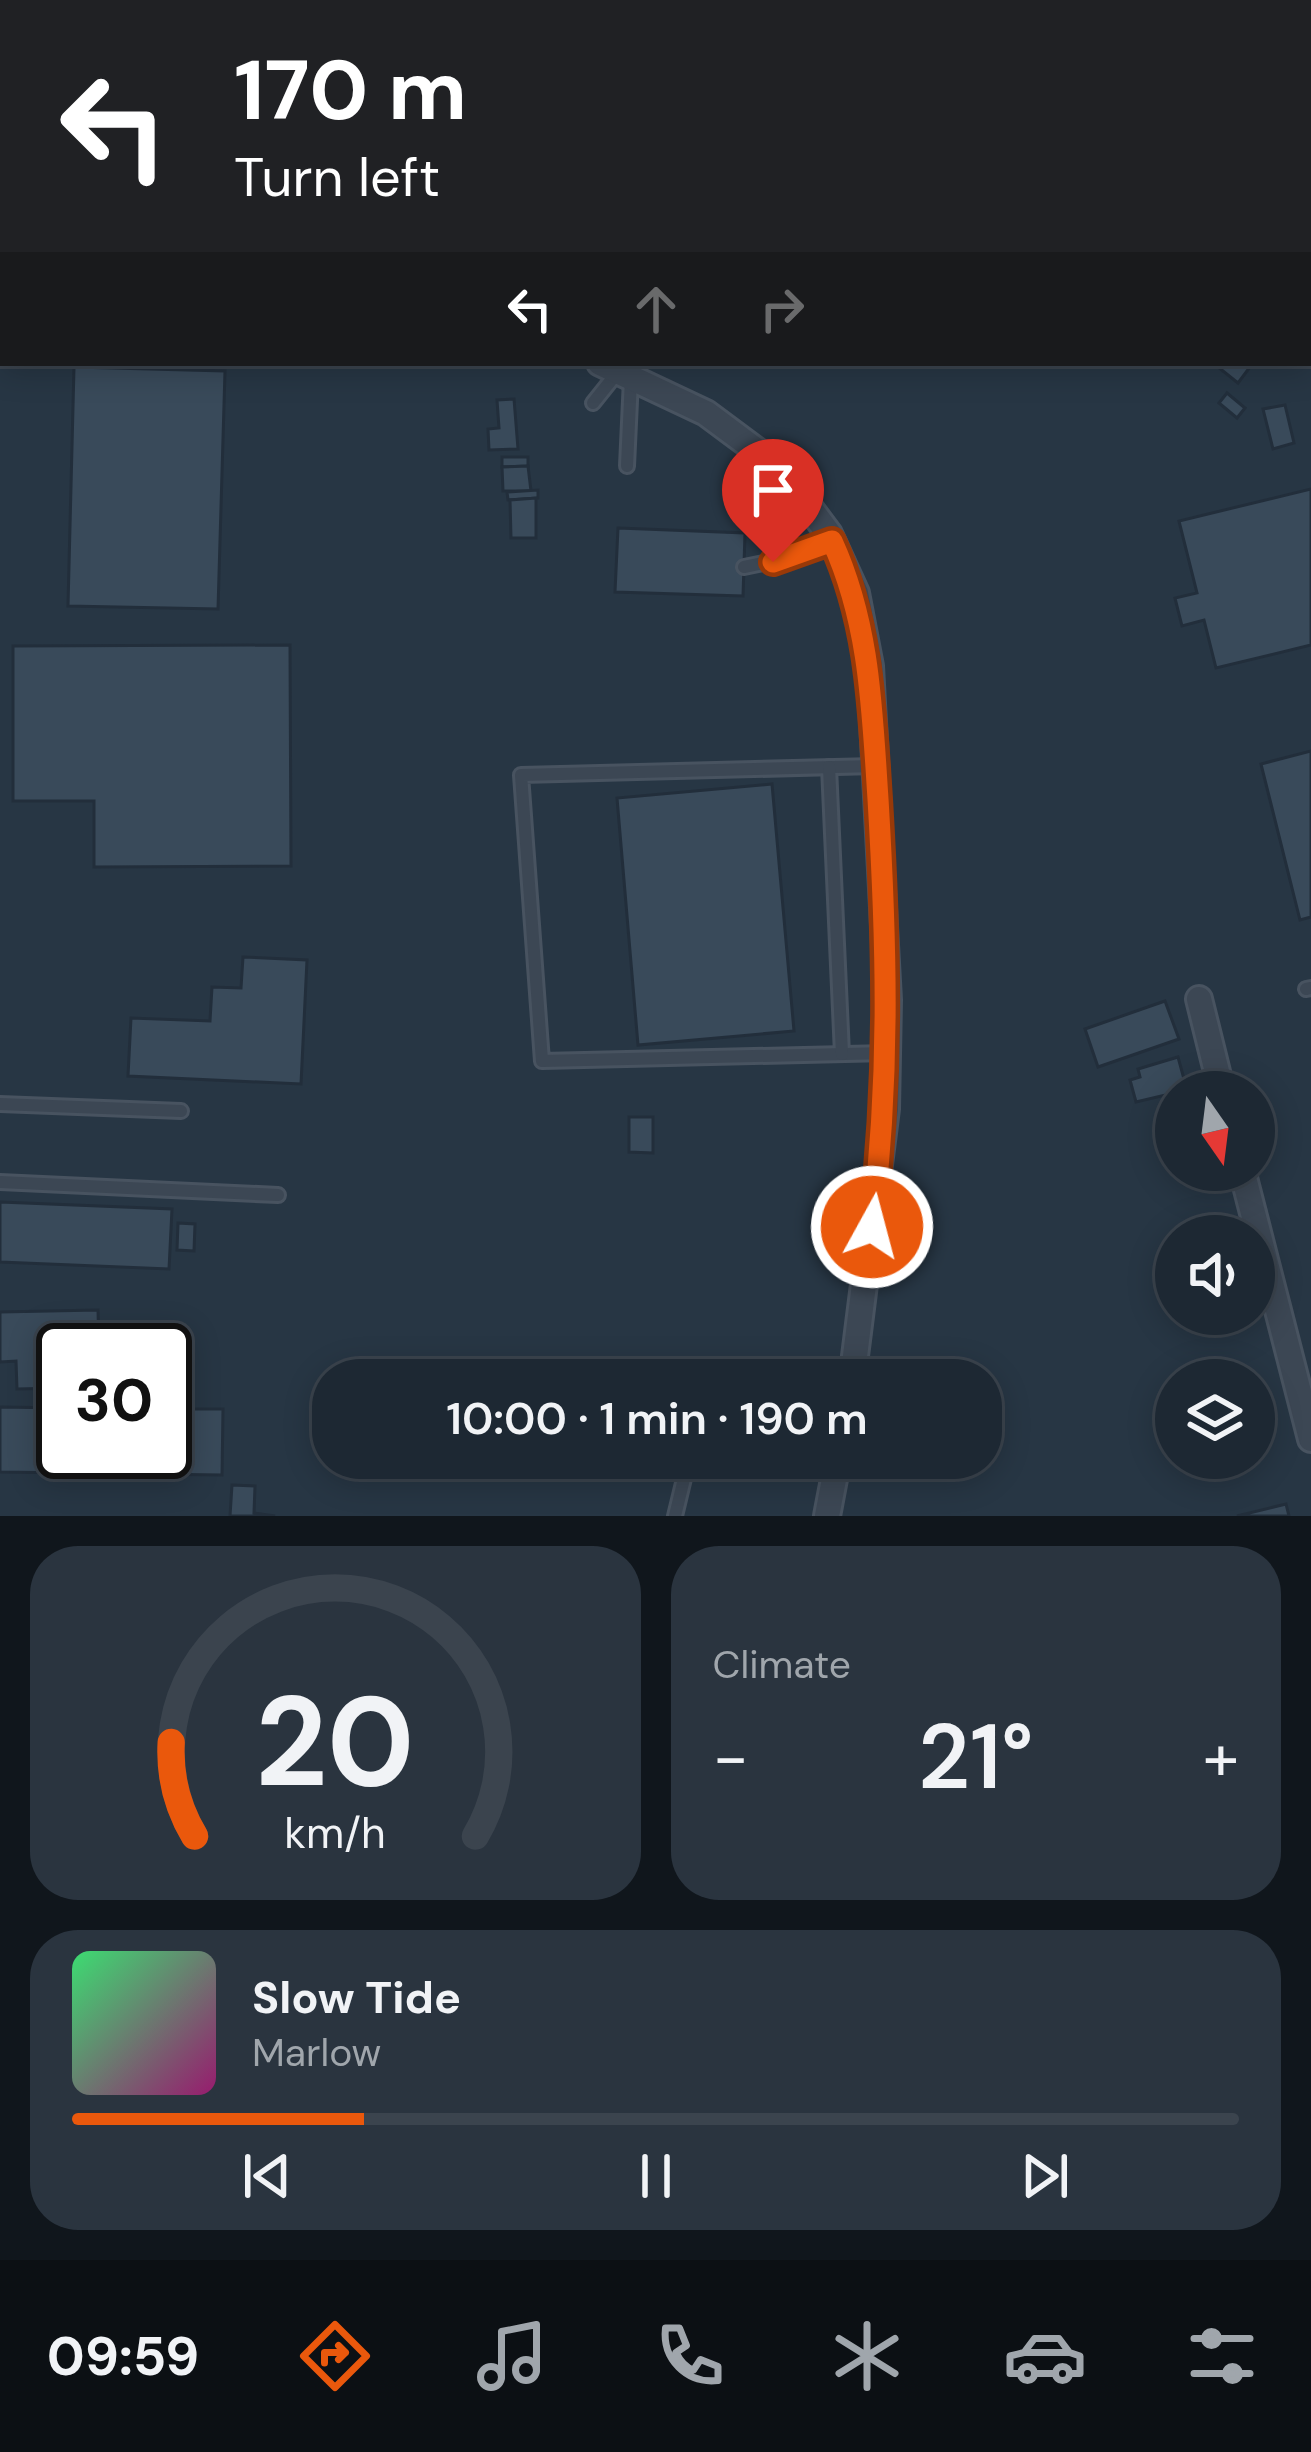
<!DOCTYPE html>
<html lang="en">
<head>
<meta charset="utf-8">
<style>
  :root { --surface:#1d2833; --page:#2a343f; --text:#f1f3f6; --muted:#a0a6ac; --line:#3b444e; --accent:#ea580c }
  body { margin:0; font-family:"DM Sans",sans-serif; background:var(--page); color:var(--text); height:100vh; display:flex; flex-direction:column; font-size:45px; white-space:nowrap }
  * { box-sizing:border-box; margin:0 }
  p { font-size:39px; color:var(--muted) }
  .icon { flex:none; width:66px; height:66px; fill:none; stroke:currentColor; stroke-width:2; stroke-linecap:round; stroke-linejoin:round }
  .map { position:relative; height:1516px; overflow:hidden }
  .side { display:flex; flex-direction:column; gap:30px; padding:30px; background:#10161c; flex:1 }
  .side>* { flex:none }
  .banner { position:absolute; left:0px; top:0px; width:1311px; height:366px; box-shadow:0 6px 30px #0003,0 0 0 3px var(--line); background:#202124; color:#fff; overflow:hidden }
  .needle { width:78px; rotate:166deg }
  .tools { position:absolute; left:1155px; top:1071px; display:grid; gap:24px }
  .tools a { display:grid; place-items:center; width:120px; height:120px; border-radius:50%; background:var(--surface); box-shadow:0 6px 30px #0003,0 0 0 3px var(--line); font-size:60px }
  .speed { position:absolute; left:36px; top:1323px; display:flex; gap:24px; font-size:60px; font-weight:700; text-align:center }
  .speed>* { display:grid; place-content:center; width:156px; height:156px; border-radius:50%; background:var(--surface); box-shadow:0 6px 30px #0003,0 0 0 3px var(--line); line-height:1 }
  .speed .limit { border:6px solid #111; border-radius:18px; background:#fff; color:#111 }
  .pin { position:absolute; display:grid; place-items:center; width:102px; height:102px; color:#fff; margin:-123px -51px; border-radius:50% 50% 50% 0; rotate:-45deg; box-shadow:0 0 12px #0007 }
  .pin .icon { rotate:45deg }
  .me { position:absolute; width:132px; margin:-66px; rotate:7deg; stroke-linejoin:round; filter:drop-shadow(0 0 9px #0008) }
  .turn { display:flex; align-items:center; gap:42px; height:252px; padding:0 36px; font-size:54px }
  .turn .icon { width:156px; height:156px; stroke-width:2.5 }
  .turn b { display:block; font-size:84px; line-height:102px }
  .lanes { display:flex; align-items:center; height:114px; padding:0 36px; background:#0003; justify-content:center; gap:60px; direction:ltr }
  .lanes .off { opacity:.35 }
  .big { font-size:90px; font-weight:600; line-height:1.1 }
  .side .widget { flex:1; display:flex; flex-direction:column; justify-content:center; gap:18px; min-width:0; padding:0 42px; border-radius:48px; background:var(--page) }
  .side .dial { align-items:center; gap:0 }
  .dial svg { height:312px; overflow:visible; fill:none; stroke:var(--line); stroke-width:7; stroke-linecap:round; text-anchor:middle }
  .dial text { fill:var(--text); stroke:none }
  .song { display:flex; align-items:center; gap:36px }
  .cover { width:144px; height:144px; border-radius:18px; background:linear-gradient(135deg,hsl(140 70% 55%),hsl(320 70% 35%)) }
  .played { height:12px; border-radius:6px; background:linear-gradient(90deg,var(--accent) 25%,var(--line) 25%) }
  .keys { display:flex; justify-content:space-around; direction:ltr }
  .heat { display:flex; justify-content:space-between; align-items:center; font-size:66px; direction:ltr }
  .side .tiles { flex:1; display:grid; gap:30px; grid-template-columns:1fr 1fr }
  .widget:last-child { grid-column:span 2 }
  .trip { position:absolute; left:312px; top:1359px; width:690px; height:120px; border-radius:48px; background:var(--surface); box-shadow:0 6px 30px #0003,0 0 0 3px var(--line); font-weight:600; line-height:120px; text-align:center }
  .tab-bar { display:flex; height:192px; justify-content:space-around; align-items:center; background:#0c1014; color:var(--muted) }
  .tab-bar .icon { width:84px; height:84px }
  .tab-bar .active { color:var(--accent) }
  .tab-bar b { font-size:54px; color:var(--text) }
  .map>svg:first-child { display:block }
  .building { fill:#394a5a; stroke:#222e3b; stroke-width:3 }
  .lines { fill:none; stroke-linecap:round; stroke-linejoin:round }
  .service-casing { stroke:#485360; stroke-width:18 }
  .minor-casing { stroke:#485360; stroke-width:30 }
  .service { stroke:#3c4754; stroke-width:12 }
  .minor { stroke:#3c4754; stroke-width:24 }
  .rail-casing { stroke:#5e6c7a; stroke-width:12 }
  .rail { stroke:#202c39; stroke-width:8; stroke-dasharray:22; stroke-linecap:butt }
  .route-casing { stroke:#983908; stroke-width:30 }
  .route { stroke:#ea580c; stroke-width:21 }
</style>
</head>
<body>
<div class="map">
<svg width="1311" height="1516" viewBox="0 0 1311 1516">
  <rect width="100%" height="100%" fill="#273644"/>
  <g class="building">
    <polygon points="0,1 134,2 134,3 3,3 0,61"/>
    <polygon points="0,88 3,88 0,264"/>
    <polygon points="1213,363 1253,363 1238,383"/>
    <polygon points="74,367 225,371 218,609 68,606"/>
    <polygon points="1227,393 1245,408 1237,418 1219,403"/>
    <polygon points="514,399 518,449 489,450 488,429 499,428 497,400"/>
    <polygon points="1285,405 1294,443 1273,449 1263,409"/>
    <polygon points="502,457 528,457 528,466 502,467"/>
    <polygon points="528,466 531,491 503,491 502,467"/>
    <polygon points="1311,489 1311,645 1216,668 1204,620 1182,626 1175,598 1197,593 1179,521"/>
    <polygon points="538,490 538,498 508,500 507,492"/>
    <polygon points="536,498 536,538 511,538 510,500"/>
    <polygon points="618,528 745,533 743,596 615,592"/>
    <polygon points="290,645 291,866 94,867 94,801 13,801 13,646"/>
    <polygon points="1311,751 1311,917 1300,920 1261,764"/>
    <polygon points="772,784 794,1031 638,1045 617,798"/>
    <polygon points="243,957 307,960 301,1084 128,1076 131,1018 210,1021 212,987 241,988"/>
    <polygon points="1165,1001 1179,1039 1098,1067 1085,1029"/>
    <polygon points="1178,1057 1187,1090 1136,1102 1130,1080 1140,1077 1138,1069"/>
    <polygon points="629,1117 653,1117 653,1153 629,1152"/>
    <polygon points="0,1202 172,1209 169,1269 0,1262"/>
    <polygon points="178,1223 195,1224 194,1251 177,1250"/>
    <polygon points="98,1310 99,1350 63,1350 63,1388 17,1389 16,1361 0,1362 0,1312"/>
    <polygon points="0,1407 63,1408 63,1452 165,1452 165,1409 223,1409 222,1475 0,1472"/>
    <polygon points="232,1485 255,1486 254,1513 275,1516 230,1516"/>
    <polygon points="1286,1504 1289,1516 1237,1516"/>
  </g>
  <g class="lines">
    <defs>
      <g id="service">
        <polyline points="593,403 617,373"/>
        <polyline points="627,466 631,379"/>
        <polyline points="744,567 803,555 831,542"/>
        <polyline points="875,766 521,775 542,1061 887,1053"/>
        <polyline points="829,767 842,1054"/>
        <polyline points="1306,989 1311,988"/>
        <polyline points="0,1104 181,1111"/>
        <polyline points="0,1182 278,1195"/>
        <polyline points="675,1516 689,1458"/>
      </g>
      <g id="minor">
        <polyline points="529,0 530,3"/>
        <polyline points="600,363 706,413 780,468 829,534 856,593 870,666 888,1000 886,1109 852,1380"/>
        <polyline points="1199,999 1222,1092"/>
        <polyline points="1242,1170 1311,1439"/>
        <polyline points="827,1516 838,1458"/>
      </g>
    </defs>
    <use href="#service" class="service-casing"/>
    <use href="#minor" class="minor-casing"/>
    <use href="#service" class="service"/>
    <use href="#minor" class="minor"/>
    <defs>
      <g id="rail">
        <polyline points="1096,0 1099,3"/>
        <polyline points="1308,212 1311,215"/>
        <polyline points="1308,236 1311,238"/>
      </g>
    </defs>
    <use href="#rail" class="rail-casing"/>
    <use href="#rail" class="rail"/>
  </g>
  <g class="lines">
    <defs>
      <path id="route" d="M773,562L832,541C870,624 872,709 878,799C887,949 890,1078 872,1227"/>
    </defs>
    <use href="#route" class="route-casing"/>
    <use href="#route" class="route"/>
  </g>
</svg>
<div class="tools">
<a><svg class="needle" viewBox="-14 -14 28 28"><path d="M0-13l5 13h-10z" fill="#e53935"/><path d="M0 13l5-13h-10z" fill="#a0a6ac"/></svg></a>
<a><svg class="icon" aria-label="sound" viewBox="0 0 24 24"><path d="M4 9h4l5-4v14l-5-4H4zM17 9q2 3 0 6"/></svg></a>
<a><svg class="icon" aria-label="layers" viewBox="0 0 24 24"><path d="M12 4l9 5-9 5-9-5zM3 14l9 5 9-5"/></svg></a>
</div>
<div class="speed"><div class="limit">30</div></div>
<div class="pin" style="left:773px;top:562px;background:#d93025"><svg class="icon" aria-label="arrive" viewBox="0 0 24 24"><path d="M6 21V4h12l-3 4 3 4H6"/></svg></div>
<svg class="me" style="left:872px;top:1227px" viewBox="-20 -20 40 40"><circle r="17" fill="#ea580c" stroke="#fff" stroke-width="3"/><path d="M0-11L8 9 0 5-8 9z" fill="#fff"/></svg>
<div class="trip">10:00 · 1 min · 190 m</div>
<div class="banner">
<div class="turn"><svg class="icon" aria-label="left" viewBox="0 0 24 24"><path d="M17 20v-9H6M10 6l-5 5 5 5"/></svg><div><b>170 m</b>Turn left</div></div>
<div class="lanes"><svg class="icon" aria-label="left" viewBox="0 0 24 24"><path d="M17 20v-9H6M10 6l-5 5 5 5"/></svg><svg class="icon off" aria-label="ahead" viewBox="0 0 24 24"><path d="M12 20V5M6 11l6-6 6 6"/></svg><svg class="icon off" aria-label="right" viewBox="0 0 24 24"><path d="M7 20v-9h11M14 6l5 5-5 5"/></svg></div>
</div>
</div>
<section class="side">
<div class="tiles">
<div class="widget dial"><svg viewBox="0 0 100 80">
<path d="M14 69A42 42 0 1 1 86 69"/>
<path d="M14 69A42 42 0 0 1 8 45" stroke="#ea580c"/>
<text x="50" y="56" font-size="32" font-weight="700">20</text>
<text x="50" y="72" font-size="11">km/h</text>
</svg></div>
<div class="widget"><p>Climate</p>
<div class="heat"><a>−</a><b class="big">21°</b><a>+</a></div>
</div>
<div class="widget">
<div class="song"><i class="cover"></i><div><b>Slow Tide</b><p>Marlow</p></div></div>
<div class="played"></div>
<div class="keys"><svg class="icon" aria-label="previous" viewBox="0 0 24 24"><path d="M18 5L8 12l10 7zM5 5v14"/></svg><svg class="icon" aria-label="pause" viewBox="0 0 24 24"><path d="M8 5v14M16 5v14"/></svg><svg class="icon" aria-label="next" viewBox="0 0 24 24"><path d="M6 5l10 7-10 7zM19 5v14"/></svg></div>
</div>
</div>
</section>
<nav class="tab-bar">
<b>09:59</b>
<svg class="icon active" aria-label="directions" viewBox="0 0 24 24"><path d="M12 3l9 9-9 9-9-9zM9 14v-3h6M13 9l2 2-2 2"/></svg>
<svg class="icon" aria-label="music" viewBox="0 0 24 24"><path d="M9 18V5l10-2v13"/><circle cx="6" cy="18" r="3"/><circle cx="16" cy="16" r="3"/></svg>
<svg class="icon" aria-label="phone" viewBox="0 0 24 24"><path d="M5 4h4l2 5-3 2q2 4 5 5l2-3 5 2v4C11 20 4 13 5 4z"/></svg>
<svg class="icon" aria-label="climate" viewBox="0 0 24 24"><path d="M12 3v18M4 7l16 10M4 17L20 7"/></svg>
<svg class="icon" aria-label="car" viewBox="0 0 24 24"><path d="M5 17H2v-5l4-1 3-4h7l3 4 3 1v5h-3M9 17h6M6 11h13"/><circle cx="7" cy="17" r="2"/><circle cx="17" cy="17" r="2"/></svg>
<svg class="icon" aria-label="filters" viewBox="0 0 24 24"><path d="M4 7h16M4 17h16"/><circle cx="9" cy="7" r="2"/><circle cx="15" cy="17" r="2"/></svg>
</nav>
</body>
</html>
